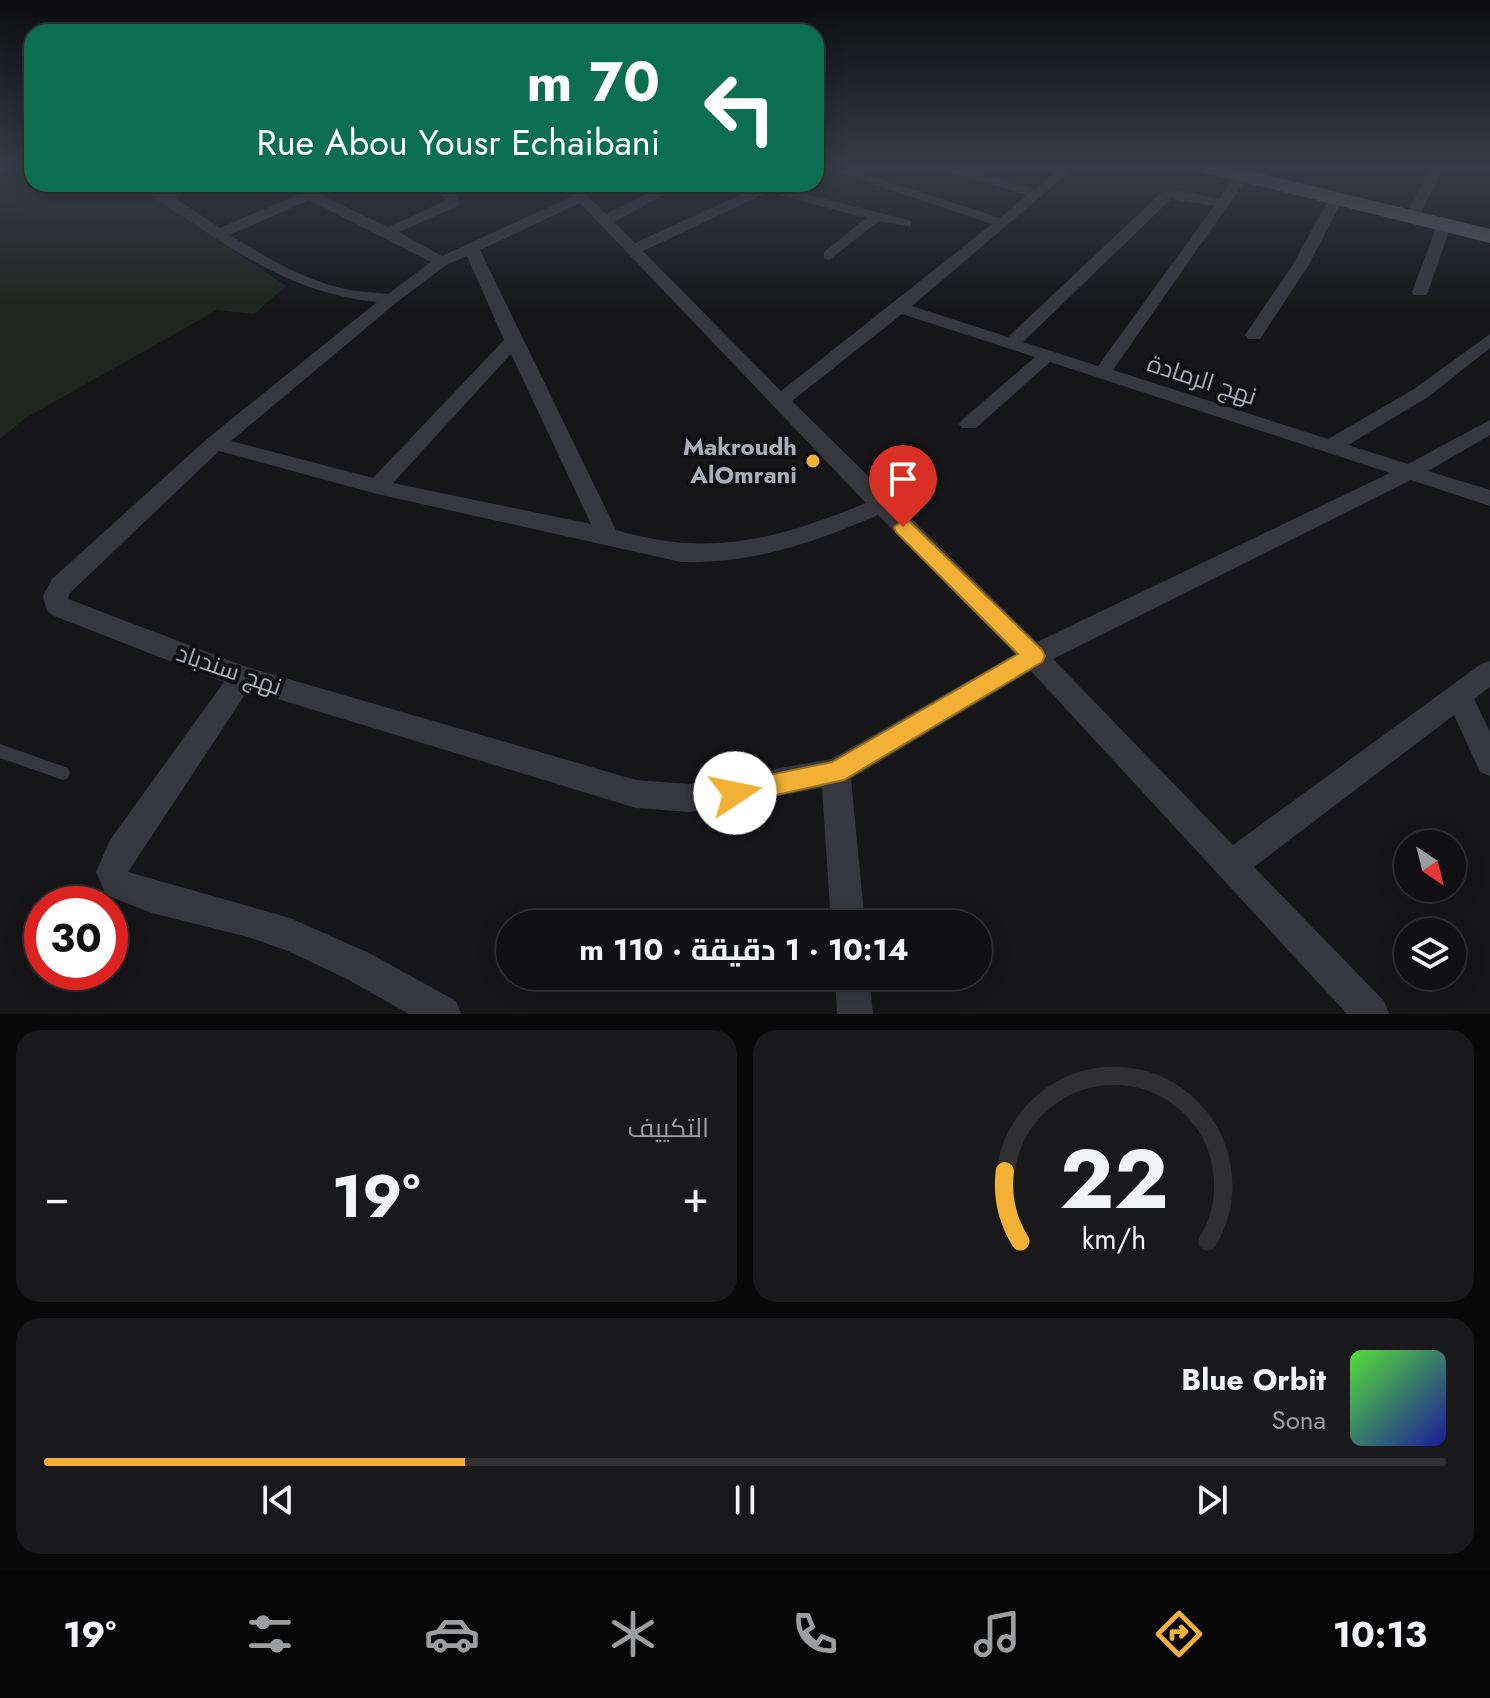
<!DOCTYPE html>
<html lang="ar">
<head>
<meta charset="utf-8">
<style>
  :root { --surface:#101012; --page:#19191b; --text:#f1f3f6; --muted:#9c9d9f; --line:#303032; --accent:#f2b134 }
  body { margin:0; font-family:Jost,Cairo,sans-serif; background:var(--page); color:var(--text); direction:rtl; height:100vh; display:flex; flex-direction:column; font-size:30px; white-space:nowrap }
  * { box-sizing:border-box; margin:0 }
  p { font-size:26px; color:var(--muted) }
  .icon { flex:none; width:44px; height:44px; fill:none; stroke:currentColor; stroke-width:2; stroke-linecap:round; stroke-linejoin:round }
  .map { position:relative; height:1014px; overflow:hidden; direction:ltr }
  .sheet { display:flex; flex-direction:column; gap:16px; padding:16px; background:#09090a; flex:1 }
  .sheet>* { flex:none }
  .guide { position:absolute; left:24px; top:24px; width:800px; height:168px; border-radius:24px; box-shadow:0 4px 20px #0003,0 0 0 2px var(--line); direction:rtl; background:#0b6e4f; color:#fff; overflow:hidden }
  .needle { width:52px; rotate:145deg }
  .controls { position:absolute; left:1394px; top:830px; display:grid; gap:16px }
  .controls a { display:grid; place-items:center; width:72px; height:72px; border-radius:50%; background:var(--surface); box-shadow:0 4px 20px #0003,0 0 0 2px var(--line); font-size:40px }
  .speed { position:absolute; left:24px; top:886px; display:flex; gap:16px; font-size:40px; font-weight:700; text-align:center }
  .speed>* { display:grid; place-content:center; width:104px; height:104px; border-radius:50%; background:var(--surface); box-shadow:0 4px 20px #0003,0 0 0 2px var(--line); line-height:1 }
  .speed .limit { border:12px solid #d22; background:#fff; color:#111 }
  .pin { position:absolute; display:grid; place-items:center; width:68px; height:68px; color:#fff; margin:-82px -34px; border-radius:50% 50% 50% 0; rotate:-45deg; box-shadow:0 0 8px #0007 }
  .pin .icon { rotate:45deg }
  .me { position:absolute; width:88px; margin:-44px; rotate:79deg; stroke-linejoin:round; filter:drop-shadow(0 0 6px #0008) }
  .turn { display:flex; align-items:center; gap:28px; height:168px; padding:0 32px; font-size:36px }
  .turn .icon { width:104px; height:104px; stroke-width:2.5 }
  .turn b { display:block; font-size:56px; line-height:68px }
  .big { font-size:60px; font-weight:700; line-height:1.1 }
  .sheet .widget { flex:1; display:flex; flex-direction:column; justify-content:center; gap:12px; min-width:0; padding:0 28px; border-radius:24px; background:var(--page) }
  .sheet .dial { align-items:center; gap:0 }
  .dial svg { height:208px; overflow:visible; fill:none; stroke:var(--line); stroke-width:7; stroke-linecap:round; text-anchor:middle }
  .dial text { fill:var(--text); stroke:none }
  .song { display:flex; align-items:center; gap:24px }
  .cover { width:96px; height:96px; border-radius:12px; background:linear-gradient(135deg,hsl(110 70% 55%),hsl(240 70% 35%)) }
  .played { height:8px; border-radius:4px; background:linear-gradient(90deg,var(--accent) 30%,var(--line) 30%) }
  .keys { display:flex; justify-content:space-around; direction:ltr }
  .heat { display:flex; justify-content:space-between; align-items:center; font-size:44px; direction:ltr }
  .sheet .tiles { flex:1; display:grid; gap:16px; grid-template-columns:1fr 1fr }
  .widget:last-child { grid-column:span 2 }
  .trip { position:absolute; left:496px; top:910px; width:496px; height:80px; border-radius:40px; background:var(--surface); box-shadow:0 4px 20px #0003,0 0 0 2px var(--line); font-weight:700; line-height:80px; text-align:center; direction:rtl }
  .dock { display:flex; height:128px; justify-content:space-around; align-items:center; background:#060607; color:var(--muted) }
  .dock .icon { width:56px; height:56px }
  .dock .on { color:var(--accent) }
  .dock b { font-size:36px; color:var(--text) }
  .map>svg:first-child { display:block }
  .green { fill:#1e261f }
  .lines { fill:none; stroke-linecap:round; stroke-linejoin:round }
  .service { fill:#37383d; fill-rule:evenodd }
  .minor { fill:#37383d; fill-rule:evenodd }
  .primary { fill:#53555c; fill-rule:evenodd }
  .route { fill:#f2b134; stroke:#9d7322; stroke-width:2 }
  .poi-dot { fill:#f2b134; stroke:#111113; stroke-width:3 }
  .labels { text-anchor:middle; stroke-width:8; stroke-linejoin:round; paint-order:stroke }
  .street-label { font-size:24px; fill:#a8adb8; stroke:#111113 }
  .poi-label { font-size:24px; font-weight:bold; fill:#a8adb8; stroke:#111113; text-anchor:end }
</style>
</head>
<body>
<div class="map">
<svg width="1490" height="1014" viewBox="0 0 1490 1014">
  <rect width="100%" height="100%" fill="#161618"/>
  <polygon class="green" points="0,168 32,168 32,184 137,184 286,286 254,314 217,310 24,419 0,439"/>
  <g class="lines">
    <polygon class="service" points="0,744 68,768 70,773 68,778 63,780 0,758"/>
    <g class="minor">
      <path d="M827,168H847L1000,218L1027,195L938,168H960L1035,189L1060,168H1074L912,306L1008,337L1162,192L1182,191L1219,199L1241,168H1254L1113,370L1328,439L1414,389L1490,334V348L1428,397L1348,445L1408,464L1490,420V435L1428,471L1490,490V506L1411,480L1053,659L1233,845L1481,664L1490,661V687L1474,699L1490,732V776L1480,772L1454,715L1254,867L1384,1001L1389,1014H1347L1031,671L851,779L865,924H831L822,788L690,812L636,808L248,690L128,872L290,918L369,953L456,1001L461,1014H409L345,978L288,951L248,937L152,913L106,895L96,872L110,840L224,682L54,616L47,611L43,596L52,579L208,438L377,302C305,295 248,261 190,221C173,210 153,199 139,184H155L166,192L189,184H209L175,198L220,228L323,184H341L321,195L388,227L445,201L437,184H451L460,203L458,206L399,232L442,256L573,196L562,184H576L606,214L667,184H684L614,222L635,243L764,184H782L779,187L911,221V227L879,221L829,260L824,258V252L866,218L768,192L643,251L781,391L992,224ZM1171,199L1214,206L1098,366L1023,342ZM309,200L431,262L388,294C371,292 354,292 337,287C299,277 263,256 230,235ZM580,203L866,503C778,539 710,558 616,530L480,250ZM467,256L504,340L373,478L231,441L397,302L446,265ZM902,314L1035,357L962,420L959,424L962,428H976L1050,362L1390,473L1037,642L792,401ZM511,354L591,524L393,483ZM219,451L377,494L681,562C752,564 813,543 878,515L1015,654L831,759L690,784L636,780L244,666L68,599L70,593Z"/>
      <polygon points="1430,168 1443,168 1417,220 1407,220 1405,217"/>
      <polygon points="1336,195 1343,199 1308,266 1260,339 1248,339 1245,335 1292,266 1329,199"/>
      <polygon points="1444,221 1451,225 1428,292 1426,295 1414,295 1412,292 1437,225"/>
      <polygon points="835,976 869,976 873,1014 837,1014"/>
    </g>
    <polygon class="primary" points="1200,168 1238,168 1490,229 1490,243 1203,172"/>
  </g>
  <linearGradient id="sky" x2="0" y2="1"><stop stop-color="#0c0c0d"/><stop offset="0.54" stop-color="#363c48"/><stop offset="1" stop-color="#363c48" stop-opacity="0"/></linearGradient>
  <rect width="1490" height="310" fill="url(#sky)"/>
  <polygon class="route" points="903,520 910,522 1042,650 1045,656 1042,662 844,780 735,804 726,801 722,793 726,784 832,762 1018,654 896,532 894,527"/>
  <circle class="poi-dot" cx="813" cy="461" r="8"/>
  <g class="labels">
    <g class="street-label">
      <text transform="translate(1202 380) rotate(18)" y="8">نهج الرمادة</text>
      <text transform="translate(229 670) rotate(19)" y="8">نهج سندباد</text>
    </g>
    <g class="poi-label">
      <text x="797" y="455">Makroudh<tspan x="797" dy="28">AlOmrani</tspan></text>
    </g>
  </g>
</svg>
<div class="controls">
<a><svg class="needle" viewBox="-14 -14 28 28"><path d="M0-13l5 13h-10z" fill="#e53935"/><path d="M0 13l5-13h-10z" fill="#9c9d9f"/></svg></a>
<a><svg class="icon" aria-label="layers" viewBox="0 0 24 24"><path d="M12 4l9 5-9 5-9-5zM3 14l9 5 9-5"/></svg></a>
</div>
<div class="speed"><div class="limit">30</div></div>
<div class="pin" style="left:903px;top:527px;background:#d93025"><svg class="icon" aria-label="arrive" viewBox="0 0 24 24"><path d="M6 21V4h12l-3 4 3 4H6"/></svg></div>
<svg class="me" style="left:735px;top:793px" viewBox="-20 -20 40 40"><circle r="19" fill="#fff"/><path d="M0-13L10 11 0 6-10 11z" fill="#f2b134"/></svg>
<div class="trip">10:14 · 1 دقيقة · 110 m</div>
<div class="guide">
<div class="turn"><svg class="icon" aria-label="left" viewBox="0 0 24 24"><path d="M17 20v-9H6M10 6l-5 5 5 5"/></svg><div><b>70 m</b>Rue Abou Yousr Echaibani</div></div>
</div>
</div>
<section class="sheet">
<div class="tiles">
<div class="widget dial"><svg viewBox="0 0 100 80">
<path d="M14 69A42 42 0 1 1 86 69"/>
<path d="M14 69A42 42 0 0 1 8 42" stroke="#f2b134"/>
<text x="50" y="56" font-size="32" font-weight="700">22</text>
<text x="50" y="72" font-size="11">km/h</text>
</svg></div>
<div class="widget"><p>التكييف</p>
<div class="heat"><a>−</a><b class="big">19°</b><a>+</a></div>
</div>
<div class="widget">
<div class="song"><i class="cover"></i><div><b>Blue Orbit</b><p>Sona</p></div></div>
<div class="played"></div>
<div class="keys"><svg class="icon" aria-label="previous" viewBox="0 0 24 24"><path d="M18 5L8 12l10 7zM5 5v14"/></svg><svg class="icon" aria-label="pause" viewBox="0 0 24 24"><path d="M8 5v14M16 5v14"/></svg><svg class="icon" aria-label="next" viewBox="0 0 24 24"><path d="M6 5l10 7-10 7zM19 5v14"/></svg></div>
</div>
</div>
</section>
<nav class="dock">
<b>10:13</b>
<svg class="icon on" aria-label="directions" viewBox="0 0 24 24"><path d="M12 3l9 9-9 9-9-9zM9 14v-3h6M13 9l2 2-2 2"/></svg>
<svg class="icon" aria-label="music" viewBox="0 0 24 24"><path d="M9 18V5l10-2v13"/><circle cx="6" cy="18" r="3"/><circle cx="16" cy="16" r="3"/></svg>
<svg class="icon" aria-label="phone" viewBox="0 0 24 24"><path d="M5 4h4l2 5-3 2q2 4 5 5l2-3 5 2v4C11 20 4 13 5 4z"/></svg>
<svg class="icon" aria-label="climate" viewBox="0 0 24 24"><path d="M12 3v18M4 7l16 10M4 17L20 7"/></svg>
<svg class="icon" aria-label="car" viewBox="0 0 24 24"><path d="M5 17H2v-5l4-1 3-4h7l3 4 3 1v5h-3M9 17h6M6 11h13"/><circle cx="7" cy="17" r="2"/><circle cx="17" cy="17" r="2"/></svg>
<svg class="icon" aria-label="filters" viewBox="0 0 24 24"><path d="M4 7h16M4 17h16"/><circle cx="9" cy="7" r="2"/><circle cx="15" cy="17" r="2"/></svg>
<b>19°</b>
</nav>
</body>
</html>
